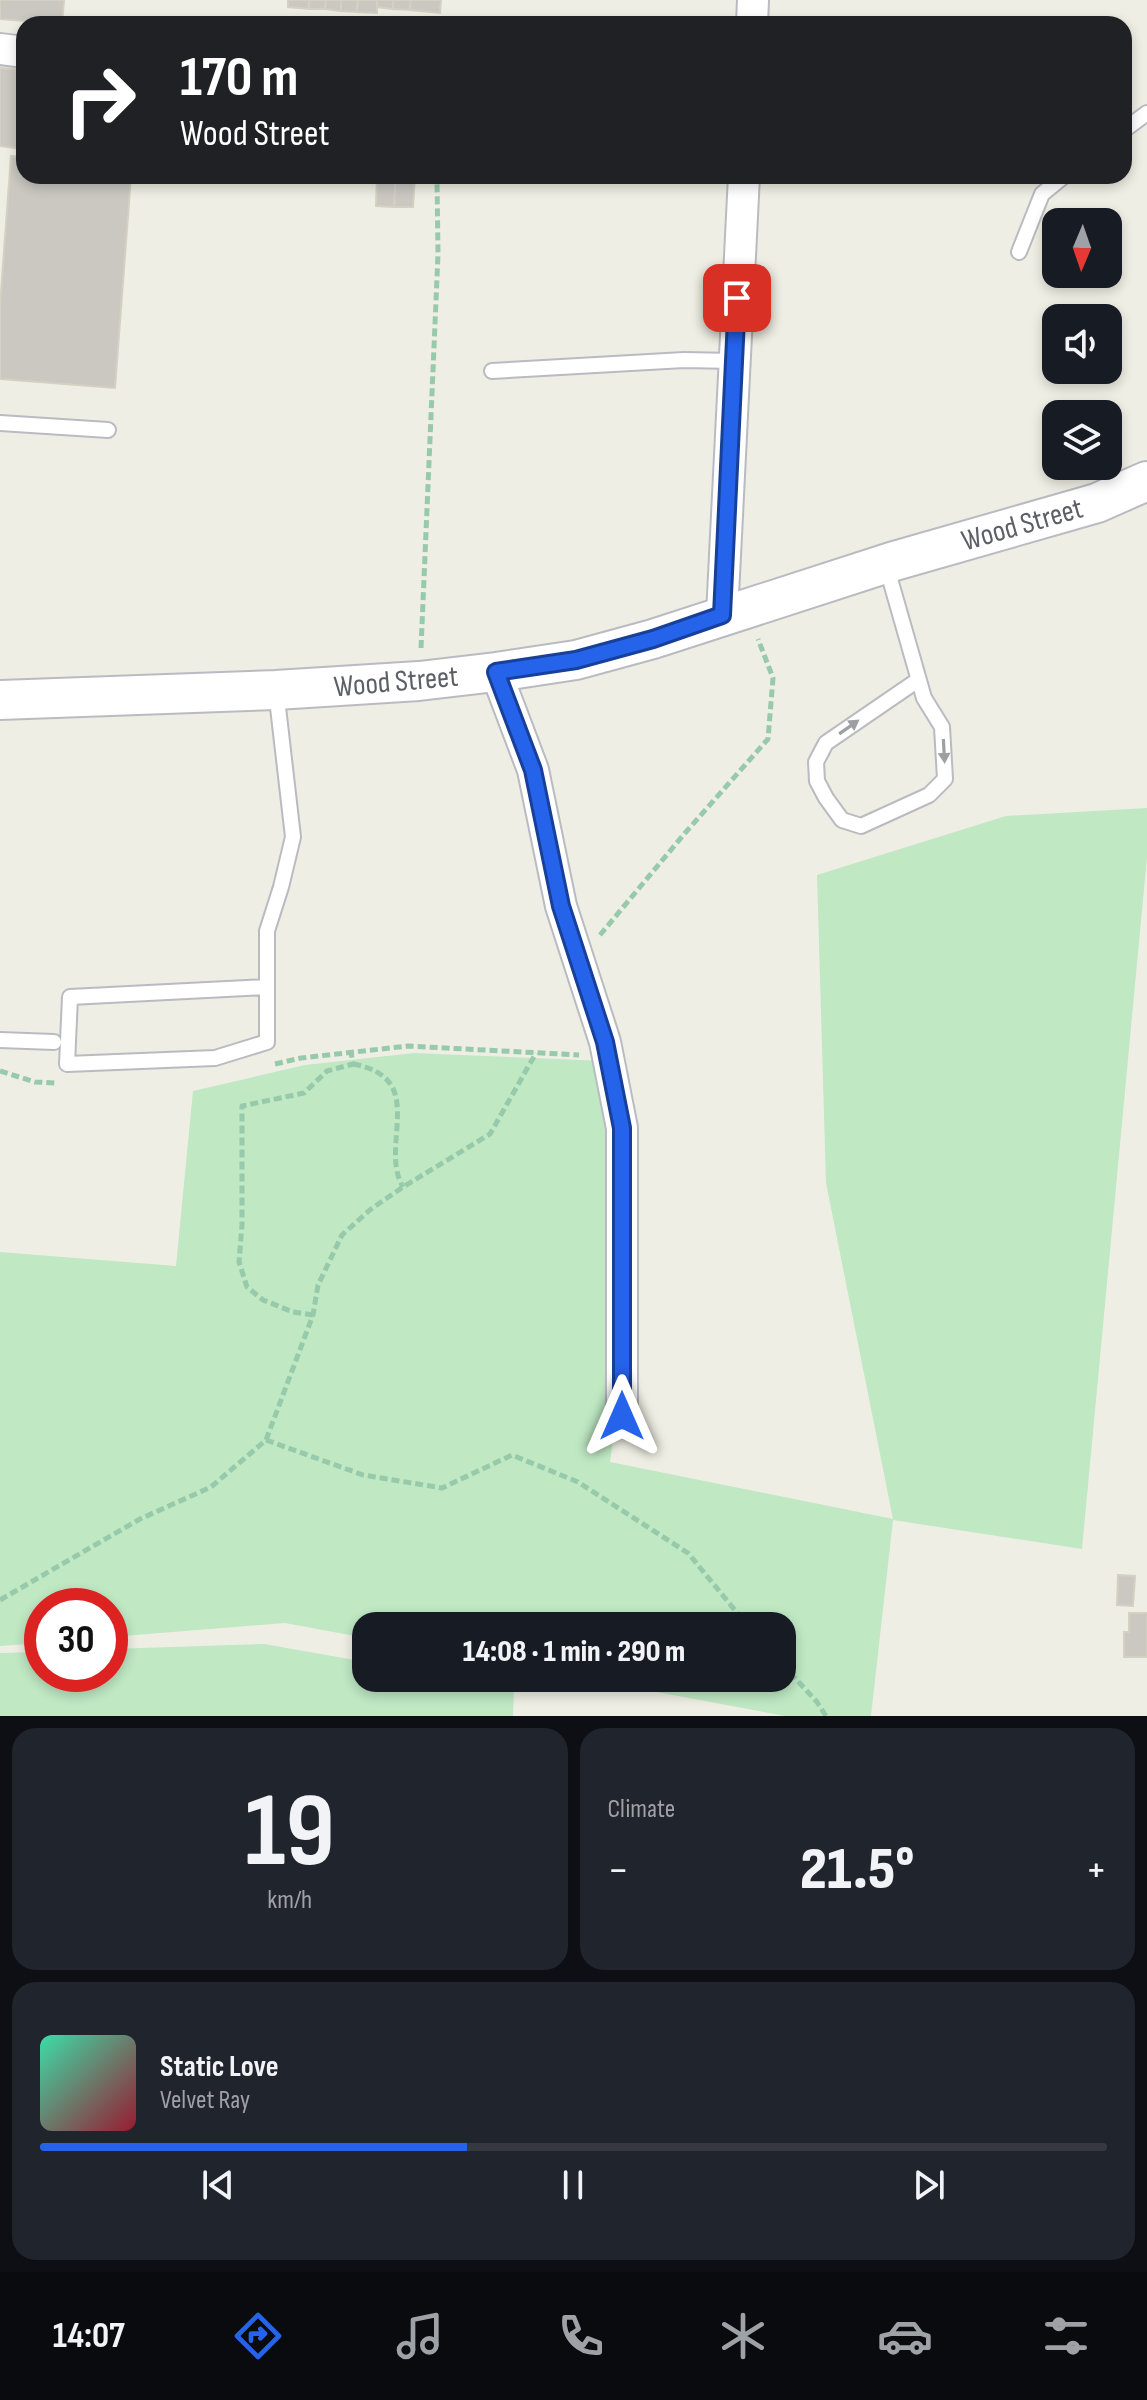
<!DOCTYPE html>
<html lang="en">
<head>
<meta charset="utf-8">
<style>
  :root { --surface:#171b24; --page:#20242c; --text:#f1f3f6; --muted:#9ea1a6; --line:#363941; --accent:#2563eb }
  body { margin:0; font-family:"Sofia Sans Condensed",sans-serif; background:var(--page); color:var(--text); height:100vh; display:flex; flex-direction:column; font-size:30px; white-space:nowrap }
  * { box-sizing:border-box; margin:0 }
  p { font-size:26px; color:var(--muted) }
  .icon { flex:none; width:44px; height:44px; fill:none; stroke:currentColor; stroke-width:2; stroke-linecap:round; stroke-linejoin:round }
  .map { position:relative; height:1716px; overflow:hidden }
  .panel { display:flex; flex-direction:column; gap:12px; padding:12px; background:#0d0f14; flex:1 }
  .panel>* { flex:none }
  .hud { position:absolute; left:16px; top:16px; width:1116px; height:168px; border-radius:24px; box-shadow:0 4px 12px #0003; background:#202124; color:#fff; overflow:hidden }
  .needle { width:52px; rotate:182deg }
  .fabs { position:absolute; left:1042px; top:208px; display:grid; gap:16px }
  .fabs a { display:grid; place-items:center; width:80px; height:80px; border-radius:16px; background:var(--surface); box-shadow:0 4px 12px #0003; font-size:40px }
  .speed { position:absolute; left:24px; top:1588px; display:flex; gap:16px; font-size:40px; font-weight:700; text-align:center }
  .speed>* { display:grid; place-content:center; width:104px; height:104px; border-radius:50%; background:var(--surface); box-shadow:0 4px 12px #0003; line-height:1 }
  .speed .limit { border:12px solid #d22; background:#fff; color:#111 }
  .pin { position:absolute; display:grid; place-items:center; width:68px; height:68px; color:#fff; margin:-34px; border-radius:16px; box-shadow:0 4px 12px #0006 }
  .me { position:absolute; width:88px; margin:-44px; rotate:0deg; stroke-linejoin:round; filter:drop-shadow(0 0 6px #0008) }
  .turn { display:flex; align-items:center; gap:28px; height:168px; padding:0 32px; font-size:36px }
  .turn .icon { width:104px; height:104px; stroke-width:2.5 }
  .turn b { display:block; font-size:56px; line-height:68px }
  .big { font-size:60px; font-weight:800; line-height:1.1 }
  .panel .widget { flex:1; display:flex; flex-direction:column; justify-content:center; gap:12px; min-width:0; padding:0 28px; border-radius:24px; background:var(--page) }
  .panel .dial { align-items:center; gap:0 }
  .dial b { font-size:104px; line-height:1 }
  .song { display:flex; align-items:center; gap:24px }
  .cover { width:96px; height:96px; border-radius:12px; background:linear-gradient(135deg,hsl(160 70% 55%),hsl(350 70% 35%)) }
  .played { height:8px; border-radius:4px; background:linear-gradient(90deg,var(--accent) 40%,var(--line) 40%) }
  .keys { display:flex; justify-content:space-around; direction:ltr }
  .heat { display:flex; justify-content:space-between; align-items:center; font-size:44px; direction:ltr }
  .panel .tiles { flex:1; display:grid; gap:12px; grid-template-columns:1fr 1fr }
  .widget:last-child { grid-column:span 2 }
  .trip { position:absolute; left:352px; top:1612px; width:444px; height:80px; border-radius:24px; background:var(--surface); box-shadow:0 4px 12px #0003; font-weight:800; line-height:80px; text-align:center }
  .tabs { display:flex; height:128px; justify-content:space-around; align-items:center; background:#090b0e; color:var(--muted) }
  .tabs .icon { width:56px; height:56px }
  .tabs .on { color:var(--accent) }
  .tabs b { font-size:36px; color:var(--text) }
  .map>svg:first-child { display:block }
  .green { fill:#bfe8c3 }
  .building { fill:#cac8c1; stroke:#d4d0c2; stroke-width:2 }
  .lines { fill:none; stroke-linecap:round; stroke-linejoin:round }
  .service-casing { stroke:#b9bbc1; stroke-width:18 }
  .minor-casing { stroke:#b9bbc1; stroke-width:34 }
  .tertiary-casing { stroke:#b9bbc1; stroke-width:42 }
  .path { stroke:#97caab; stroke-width:5; stroke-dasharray:8 4; stroke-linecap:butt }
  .service { stroke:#fff; stroke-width:14 }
  .minor { stroke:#fff; stroke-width:30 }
  .tertiary { stroke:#fff; stroke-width:38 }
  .oneway { fill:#9d9fa3 }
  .route-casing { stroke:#184099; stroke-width:20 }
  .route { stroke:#2563eb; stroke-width:14 }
  .labels { text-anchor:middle; stroke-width:6; stroke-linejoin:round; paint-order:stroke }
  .street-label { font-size:30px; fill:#5c5f65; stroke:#fff }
</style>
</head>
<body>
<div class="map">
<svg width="1147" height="1716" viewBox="0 0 1147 1716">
  <rect width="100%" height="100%" fill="#efeee4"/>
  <g class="green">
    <polygon points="1147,808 1147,857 1082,1549 893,1520 871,1716 785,1716 581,1678 782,1678 782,1626 366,1626 366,1638 285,1623 110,1637 110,1606 42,1606 42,1643 0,1646 0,1252 176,1266 193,1091 305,1065 414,1053 605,1061 616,1128 616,1417 610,1462 893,1519 826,1183 817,875 1006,816"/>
    <polygon points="264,1644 366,1662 366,1678 454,1678 514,1689 513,1716 0,1716 0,1653 42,1652 42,1674 110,1674 110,1649"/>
  </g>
  <g class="building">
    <polygon points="0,0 64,0 62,24 0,19"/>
    <polygon points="288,0 309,0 309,9 288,7"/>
    <polygon points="309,0 326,0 325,9 309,9"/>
    <polygon points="326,0 341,0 341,11 325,9"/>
    <polygon points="341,0 358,0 357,12 341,11"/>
    <polygon points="358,0 377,0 377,13 357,12"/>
    <polygon points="377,0 393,0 393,9 377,7"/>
    <polygon points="393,0 411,0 410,10 393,9"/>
    <polygon points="411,0 441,0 440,13 410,10"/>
    <polygon points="0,68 24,70 24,149 0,146"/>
    <polygon points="11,156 24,157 24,176 131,176 115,388 0,379 0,306"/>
    <polygon points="344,176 360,176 359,183 343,182"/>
    <polygon points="377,176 396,176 394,207 376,206"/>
    <polygon points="396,176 415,176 413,207 394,207"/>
    <polygon points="1118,1575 1135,1576 1133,1606 1117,1605"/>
    <polygon points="1129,1613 1147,1613 1147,1657 1124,1657 1124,1632 1129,1632"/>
  </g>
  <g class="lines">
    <defs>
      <g id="service">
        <polyline points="1124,130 1147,113"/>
        <polyline points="1019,252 1042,194 1064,176"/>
        <polyline points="492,371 684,360 734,361"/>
        <polyline points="0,423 108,430"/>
        <polyline points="886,565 924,698 942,727 945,779 929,795 861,826 842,820 826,798 817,781 816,762 826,743 918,680"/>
        <polyline points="267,987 70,997 67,1064 215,1058 267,1042 267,931 281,887 293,837 276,690"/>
        <polyline points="0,1040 54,1042"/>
      </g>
      <g id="minor">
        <polyline points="752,24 753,0"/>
        <polyline points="0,49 24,52"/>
        <polyline points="722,615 744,176"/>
        <polyline points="496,672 533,770 561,906 605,1042 622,1128 622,1416"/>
      </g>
      <polyline id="tertiary" points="0,700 276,690 419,681 496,672 576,660 653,639 891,562 1097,503 1147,481"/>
    </defs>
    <use href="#service" class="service-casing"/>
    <use href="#minor" class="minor-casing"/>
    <use href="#tertiary" class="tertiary-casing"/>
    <g class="path">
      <polyline points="421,648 438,254 437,179 435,176"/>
      <polyline points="600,935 685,833 768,739 773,678 758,639"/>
      <polyline points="275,1064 301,1058 408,1046 579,1055"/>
      <path d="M353,1064C430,1078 378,1145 403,1187"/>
      <polyline points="0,1071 35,1082 55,1083"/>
      <polyline points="313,1315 293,1312 263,1300 247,1287 239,1262 242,1225 242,1106 304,1093 327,1071 353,1064 351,1052"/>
      <polyline points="266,1440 363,1475 442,1488 512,1455 578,1482 688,1553 748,1626"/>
      <polyline points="0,1600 140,1519 211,1487 266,1440 313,1315 318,1285 342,1235 371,1209 403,1187 490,1134 536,1053"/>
      <polyline points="782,1664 817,1702 826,1716"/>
    </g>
    <use href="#service" class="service"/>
    <use href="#minor" class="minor"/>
    <use href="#tertiary" class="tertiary"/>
  </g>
  <defs><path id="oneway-solid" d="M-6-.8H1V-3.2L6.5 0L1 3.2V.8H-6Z" transform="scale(2)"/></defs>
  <g class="oneway">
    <use href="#oneway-solid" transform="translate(849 727) rotate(-35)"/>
    <use href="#oneway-solid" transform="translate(944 751) rotate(87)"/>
  </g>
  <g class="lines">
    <defs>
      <polyline id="route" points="622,1416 622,1128 605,1042 561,906 533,770 496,672 576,660 653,639 722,615 737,298"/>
    </defs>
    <use href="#route" class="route-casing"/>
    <use href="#route" class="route"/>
  </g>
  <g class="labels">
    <g class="street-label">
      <text transform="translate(1022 524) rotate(-16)" y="10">Wood Street</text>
      <text transform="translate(396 681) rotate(-5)" y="10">Wood Street</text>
    </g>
  </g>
</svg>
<div class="fabs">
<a><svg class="needle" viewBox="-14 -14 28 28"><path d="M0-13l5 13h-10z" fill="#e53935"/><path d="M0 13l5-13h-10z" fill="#9ea1a6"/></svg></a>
<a><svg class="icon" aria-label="sound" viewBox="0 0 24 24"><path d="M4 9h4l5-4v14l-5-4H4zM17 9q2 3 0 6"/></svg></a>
<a><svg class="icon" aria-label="layers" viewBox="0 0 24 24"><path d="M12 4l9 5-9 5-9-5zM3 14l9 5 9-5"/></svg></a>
</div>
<div class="speed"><div class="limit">30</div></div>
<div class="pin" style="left:737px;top:298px;background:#d93025"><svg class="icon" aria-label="arrive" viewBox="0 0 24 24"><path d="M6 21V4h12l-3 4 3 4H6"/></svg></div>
<svg class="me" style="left:622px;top:1416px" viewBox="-20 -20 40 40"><path d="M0-17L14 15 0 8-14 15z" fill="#2563eb" stroke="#fff" stroke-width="4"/></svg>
<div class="trip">14:08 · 1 min · 290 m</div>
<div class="hud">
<div class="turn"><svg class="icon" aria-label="right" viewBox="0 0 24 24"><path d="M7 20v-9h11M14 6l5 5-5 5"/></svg><div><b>170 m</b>Wood Street</div></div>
</div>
</div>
<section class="panel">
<div class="tiles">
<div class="widget dial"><b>19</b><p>km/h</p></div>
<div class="widget"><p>Climate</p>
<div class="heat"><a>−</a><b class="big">21.5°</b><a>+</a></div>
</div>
<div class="widget">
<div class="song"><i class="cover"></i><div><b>Static Love</b><p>Velvet Ray</p></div></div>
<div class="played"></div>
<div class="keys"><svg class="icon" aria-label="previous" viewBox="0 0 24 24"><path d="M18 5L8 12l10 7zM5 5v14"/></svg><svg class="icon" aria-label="pause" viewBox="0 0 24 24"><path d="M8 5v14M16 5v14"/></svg><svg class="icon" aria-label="next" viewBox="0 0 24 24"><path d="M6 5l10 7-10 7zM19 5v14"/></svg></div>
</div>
</div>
</section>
<nav class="tabs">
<b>14:07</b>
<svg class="icon on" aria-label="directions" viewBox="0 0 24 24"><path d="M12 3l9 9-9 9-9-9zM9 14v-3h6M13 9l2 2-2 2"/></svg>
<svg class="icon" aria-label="music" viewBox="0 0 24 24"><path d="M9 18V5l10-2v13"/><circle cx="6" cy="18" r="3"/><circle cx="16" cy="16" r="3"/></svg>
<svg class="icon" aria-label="phone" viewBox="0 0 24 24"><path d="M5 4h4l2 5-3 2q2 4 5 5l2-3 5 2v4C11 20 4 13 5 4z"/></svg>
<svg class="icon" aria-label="climate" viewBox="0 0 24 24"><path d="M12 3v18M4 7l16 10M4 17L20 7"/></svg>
<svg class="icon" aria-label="car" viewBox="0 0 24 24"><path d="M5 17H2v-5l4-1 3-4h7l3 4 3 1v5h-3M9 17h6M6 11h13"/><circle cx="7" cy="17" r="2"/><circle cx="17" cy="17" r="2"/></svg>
<svg class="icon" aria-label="filters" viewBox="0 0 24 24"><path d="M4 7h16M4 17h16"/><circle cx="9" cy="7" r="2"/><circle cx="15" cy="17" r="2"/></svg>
</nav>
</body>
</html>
